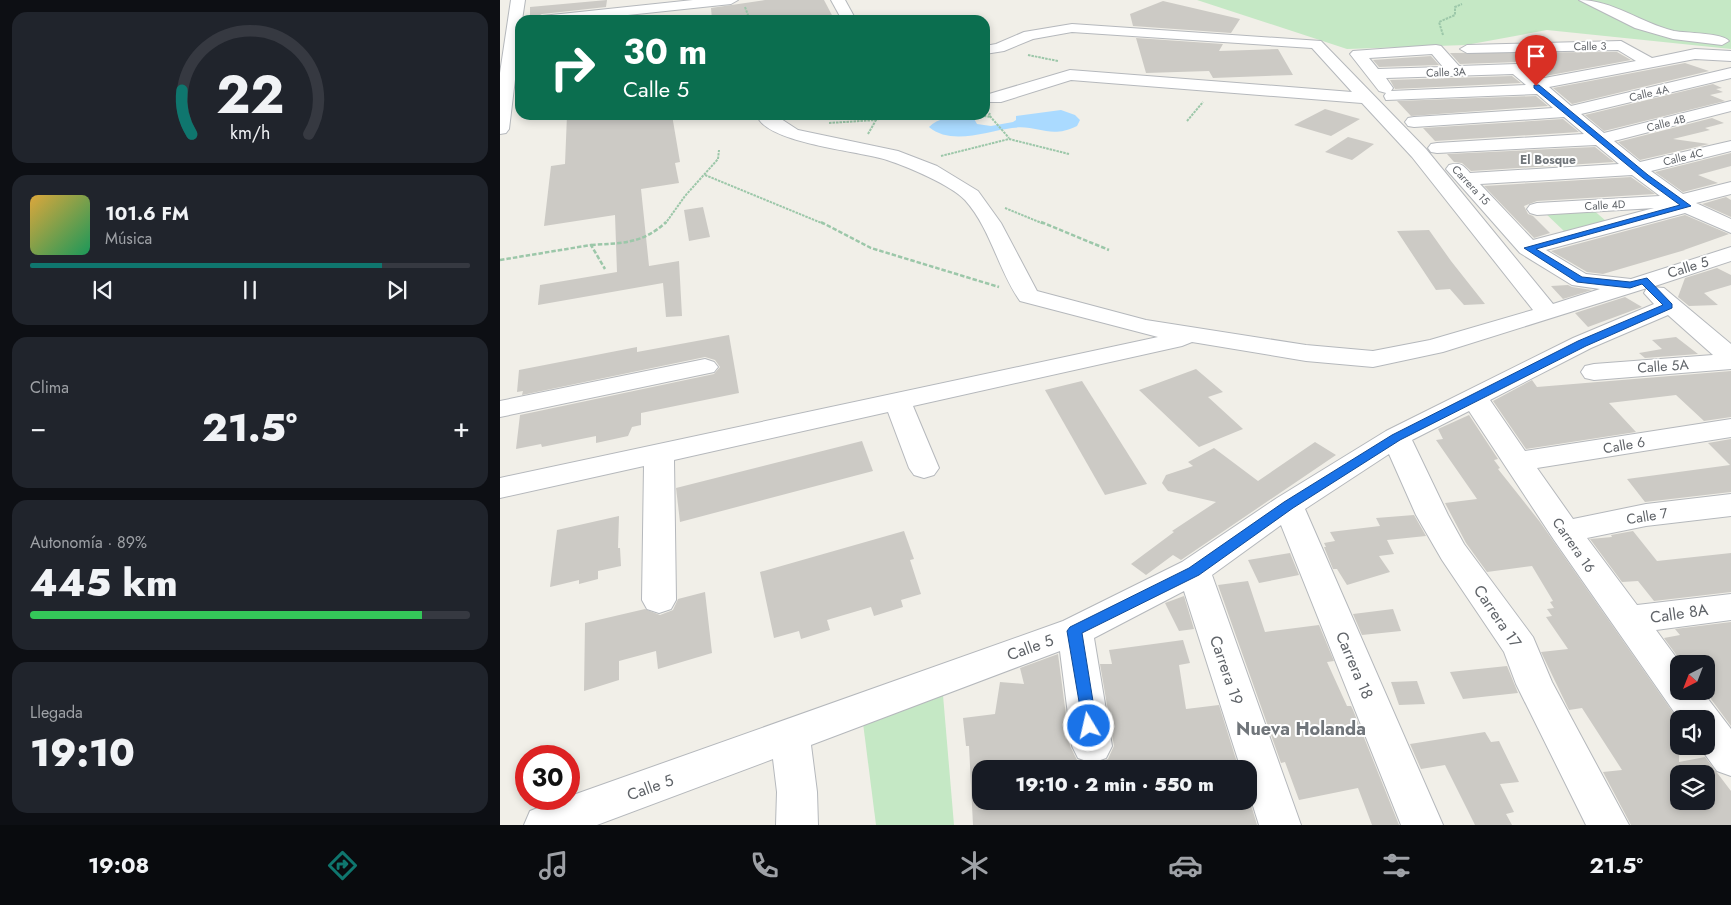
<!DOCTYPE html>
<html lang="es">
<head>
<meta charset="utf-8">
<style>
  :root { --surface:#171b24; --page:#20242c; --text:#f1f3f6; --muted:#9ea1a6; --line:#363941; --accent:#0f766e }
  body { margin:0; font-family:Jost,sans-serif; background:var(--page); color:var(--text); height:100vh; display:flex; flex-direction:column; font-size:19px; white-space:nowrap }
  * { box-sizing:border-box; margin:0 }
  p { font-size:16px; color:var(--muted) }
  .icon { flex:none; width:28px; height:28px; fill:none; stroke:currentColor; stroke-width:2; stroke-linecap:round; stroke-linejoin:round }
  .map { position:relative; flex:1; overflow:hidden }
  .panel { display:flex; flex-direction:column; gap:12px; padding:12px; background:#0d0f14; width:500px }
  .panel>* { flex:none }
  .top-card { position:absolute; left:15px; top:15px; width:475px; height:105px; border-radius:15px; box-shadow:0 2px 8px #0003; background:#0b6e4f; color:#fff; overflow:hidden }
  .needle { width:32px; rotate:222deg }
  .tools { position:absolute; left:1170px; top:655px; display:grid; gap:10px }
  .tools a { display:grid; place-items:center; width:45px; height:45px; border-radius:10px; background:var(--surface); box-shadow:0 2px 8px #0003; font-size:25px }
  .speed { position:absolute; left:15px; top:745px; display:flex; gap:10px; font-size:25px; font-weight:700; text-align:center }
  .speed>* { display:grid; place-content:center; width:65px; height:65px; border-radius:50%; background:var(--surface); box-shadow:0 2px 8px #0003; line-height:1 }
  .speed .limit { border:8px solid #d22; background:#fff; color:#111 }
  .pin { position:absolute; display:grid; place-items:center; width:42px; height:42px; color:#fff; margin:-51px -21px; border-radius:50% 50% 50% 0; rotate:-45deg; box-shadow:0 0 5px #0007 }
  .pin .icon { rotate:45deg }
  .me { position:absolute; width:55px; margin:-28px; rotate:351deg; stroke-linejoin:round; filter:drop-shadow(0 0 4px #0008) }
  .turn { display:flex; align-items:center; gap:18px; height:105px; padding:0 25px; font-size:22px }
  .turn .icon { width:65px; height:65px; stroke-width:2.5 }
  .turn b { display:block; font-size:35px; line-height:42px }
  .big { font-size:38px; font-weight:800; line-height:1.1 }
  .panel .tile { flex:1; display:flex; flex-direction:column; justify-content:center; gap:8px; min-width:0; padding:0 18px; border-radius:15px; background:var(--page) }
  .panel .dial { align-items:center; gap:0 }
  .dial svg { height:130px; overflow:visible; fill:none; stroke:var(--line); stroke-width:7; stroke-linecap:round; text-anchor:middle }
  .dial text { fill:var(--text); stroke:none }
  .song { display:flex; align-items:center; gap:15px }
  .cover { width:60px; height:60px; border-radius:8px; background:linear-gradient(135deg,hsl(40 70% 55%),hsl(150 70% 35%)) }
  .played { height:5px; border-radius:2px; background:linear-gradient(90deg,var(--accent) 80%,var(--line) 80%) }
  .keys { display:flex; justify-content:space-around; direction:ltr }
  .heat { display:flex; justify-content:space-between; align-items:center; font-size:28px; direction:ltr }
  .charge { height:8px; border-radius:4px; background:linear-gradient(90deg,#34c759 89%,var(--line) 0) }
  .trip { position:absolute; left:472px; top:760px; width:285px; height:50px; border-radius:15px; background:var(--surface); box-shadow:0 2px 8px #0003; font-weight:800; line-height:50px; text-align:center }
  .menu { display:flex; height:80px; justify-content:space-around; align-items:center; background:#090b0e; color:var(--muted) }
  .menu .icon { width:35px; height:35px }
  .menu .active { color:var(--accent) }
  .menu b { font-size:22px; color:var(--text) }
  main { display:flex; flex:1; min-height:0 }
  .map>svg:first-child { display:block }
  .green { fill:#c5e8c5 }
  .water { fill:#aadaff }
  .building { fill:#cccac5; fill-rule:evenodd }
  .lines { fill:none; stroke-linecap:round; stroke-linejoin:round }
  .minor-casing { stroke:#b5b8bc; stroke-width:2 }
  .path-far1 { stroke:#9cc7a9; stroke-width:2; stroke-dasharray:2.5 1; stroke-linecap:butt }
  .path { stroke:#9cc7a9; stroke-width:2.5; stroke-dasharray:4.5 2; stroke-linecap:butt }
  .minor { fill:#fff; fill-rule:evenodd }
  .route { fill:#1a73e8; stroke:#114b97 }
  .labels { text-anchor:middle; stroke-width:4; stroke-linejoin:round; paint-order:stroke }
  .far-street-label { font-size:11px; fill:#5f6368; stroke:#fff }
  .far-neighbourhood-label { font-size:12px; font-weight:bold; fill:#70757a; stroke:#fff }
  .street-label { font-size:14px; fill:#5f6368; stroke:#fff }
  .near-street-label { font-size:16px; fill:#5f6368; stroke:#fff }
  .near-neighbourhood-label { font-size:18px; font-weight:bold; fill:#70757a; stroke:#fff }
</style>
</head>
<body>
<main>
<section class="panel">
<div class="tile dial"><svg viewBox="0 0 100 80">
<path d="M14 69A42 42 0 1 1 86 69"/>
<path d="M14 69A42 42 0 0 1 8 42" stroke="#0f766e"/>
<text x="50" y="56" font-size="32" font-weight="700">22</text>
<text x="50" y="72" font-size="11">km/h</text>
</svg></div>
<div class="tile">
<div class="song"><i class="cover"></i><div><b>101.6 FM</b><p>Música</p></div></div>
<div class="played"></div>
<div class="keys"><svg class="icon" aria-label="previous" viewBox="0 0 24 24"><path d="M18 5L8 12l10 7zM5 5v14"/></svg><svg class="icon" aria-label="pause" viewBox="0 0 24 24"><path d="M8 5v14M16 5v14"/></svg><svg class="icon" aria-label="next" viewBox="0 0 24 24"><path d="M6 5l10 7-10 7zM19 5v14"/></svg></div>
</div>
<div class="tile"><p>Clima</p>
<div class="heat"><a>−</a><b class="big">21.5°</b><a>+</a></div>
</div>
<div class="tile"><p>Autonomía · 89%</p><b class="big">445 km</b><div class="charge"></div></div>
<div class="tile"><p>Llegada</p><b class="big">19:10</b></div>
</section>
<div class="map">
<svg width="1231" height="825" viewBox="0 0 1231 825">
  <rect width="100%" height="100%" fill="#f1efe8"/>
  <g class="green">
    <polygon points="697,0 1231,0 1231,49 1047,30 966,45 847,49"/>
    <polygon points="1091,208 1106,221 1065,232 1043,211"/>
    <polygon points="443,695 454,825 376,825 363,723"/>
  </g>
  <path class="water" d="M561,110L575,115L580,120L577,126C549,140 538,124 512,128C488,131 451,146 429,127C439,116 458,117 473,117L477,124L491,126L513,122L516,120V116Z"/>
  <g class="building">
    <polygon points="107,0 106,7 42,14 30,20 30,7"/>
    <polygon points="265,0 324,0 334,19 212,20 211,8"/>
    <polygon points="663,1 740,19 731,33 633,26 630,14"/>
    <polygon points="636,38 723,44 719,51 778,49 793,75 713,78 709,71 646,73"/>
    <polygon points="1117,52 1131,60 1040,77 1024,65 1018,62 960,64 950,53"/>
    <polygon points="931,56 939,65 879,67 873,60"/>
    <polygon points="1185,63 1209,71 1072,104 1053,88"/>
    <polygon points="1012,76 1021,83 895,89 890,80"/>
    <polygon points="1213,84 1222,88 1216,89 1223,92 1210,95 1225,101 1104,131 1085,115"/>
    <polygon points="1036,96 1048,106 911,116 897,101"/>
    <polygon points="825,109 860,119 831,136 794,125"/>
    <polygon points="67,115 94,115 94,118 117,115 172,115 180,162 175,163 179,183 141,189 149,266 179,261 182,316 166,317 163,283 38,305 40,285 117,272 115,215 44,226 51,166 65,164"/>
    <polygon points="1212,118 1224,123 1205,128 1210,130 1173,139 1209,144 1140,160 1118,142"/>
    <polygon points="1063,119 1079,132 935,141 923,128"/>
    <polygon points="848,137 874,144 852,160 825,152"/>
    <polygon points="1095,147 1114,162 971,171 962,163 954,162 947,154"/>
    <polygon points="1231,153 1231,166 1198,175 1218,183 1183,192 1155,172"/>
    <polygon points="1131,177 1155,194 1037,201 1024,206 1028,214 1033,216 1050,233 1034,238 984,186"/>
    <polygon points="1226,197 1231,200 1231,217 1202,204"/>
    <polygon points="203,207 210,237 189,241 184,210"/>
    <polygon points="1185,215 1229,234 1184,250 1185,250 1103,274 1087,272 1051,251"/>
    <polygon points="929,230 951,261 985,304 964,305 950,289 936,290 897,231"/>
    <polygon points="1217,268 1231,275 1231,285 1204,293 1218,305 1189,306 1178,297 1185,278"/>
    <polygon points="1068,285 1072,287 1092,290 1063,299 1051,286"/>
    <polygon points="1125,297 1142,307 1088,327 1075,313"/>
    <polygon points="229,335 239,393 141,413 141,425 132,427 128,436 96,443 96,436 42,447 41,444 16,449 20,415 214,374 220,367 215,360 205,357 22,395 23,391 17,392 19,370 137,347 137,352"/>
    <polygon points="1176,337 1198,354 1145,358 1139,353 1162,349 1152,340"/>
    <polygon points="696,369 723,392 708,397 743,429 699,447 639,390"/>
    <polygon points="1231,371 1231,417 1204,421 1176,395 1109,403 1136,432 1026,449 993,401 1032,380 1037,387"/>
    <polygon points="582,381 647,484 605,495 545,390"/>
    <path d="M969,415L998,459L994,460L1000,468L998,469L1040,522L1179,721V762L1205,757L1231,791V825H1131L1103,772L1122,770L1082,708L1069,710L1041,652L1068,649L1046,617L1052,616L1047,609L1054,608L1050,602L1053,601L1032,566L987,572L966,543L945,503L977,499L936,440L943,439L938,429ZM1179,774H1206V801H1179Z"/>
    <polygon points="1231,439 1231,492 1145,502 1127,479 1230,465 1208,443"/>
    <polygon points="362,441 373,471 180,522 176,488"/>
    <polygon points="815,442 836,455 681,560 673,555 646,575 631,564 674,532 672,531 716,502 668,491 662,483 666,475 693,466 688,462 714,448 758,481"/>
    <polygon points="914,515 926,536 887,540 894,554 879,556 890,572 847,585 837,569 833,569 824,547 826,547 824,543 835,541 830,532 880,526 876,518"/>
    <polygon points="119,516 118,548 120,548 121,566 98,571 98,579 79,584 79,580 50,587 57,530"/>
    <polygon points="404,531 414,559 410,560 421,594 401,600 403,607 374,616 371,607 327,620 330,630 301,639 299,631 274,638 260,572"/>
    <polygon points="1133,531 1157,561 1231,553 1231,592 1154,601 1138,581 1122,582 1090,539 1112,537 1111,535"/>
    <polygon points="790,553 799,575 759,583 748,560"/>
    <polygon points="748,581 765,632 819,625 834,661 827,662 847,706 851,706 853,710 899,825 872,825 858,788 799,800 785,762 781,763 718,585"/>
    <polygon points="205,592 212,653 158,669 156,651 119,661 119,680 84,691 85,623 145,609 160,615 173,610 178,599"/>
    <polygon points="684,596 694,629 679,631 665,603"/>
    <polygon points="893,609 901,631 862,635 853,614"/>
    <polygon points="1231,622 1231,726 1205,691 1206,664 1183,664 1164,638 1180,635 1175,629"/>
    <polygon points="683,640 690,663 679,665 686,709 719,705 739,769 481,769 481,801 749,801 749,798 757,825 473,825 469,746 466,746 463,718 495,714 500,682 524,684 520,668 558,654 570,746 577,760 593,765 608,759 614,746 600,664 612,664 609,650"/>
    <polygon points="1007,666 1018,693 963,699 950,672"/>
    <polygon points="917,681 925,704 899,705 891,682"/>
    <polygon points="985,732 991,742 999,741 1019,782 1000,784 1014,812 1006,814 1012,825 975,825 945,765 921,769 910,744"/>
  </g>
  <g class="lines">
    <defs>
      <g id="minor">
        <polygon points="11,0 25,0 22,20 20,20 20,38 9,129 6,133 0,134 0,73"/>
        <polygon points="193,0 238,0 231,4 81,20 35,20 42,16"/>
        <polygon points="331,0 345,0 356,20 342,20"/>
        <path d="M1079,0C1113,0 1141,23 1174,31C1185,33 1223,33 1229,41L1222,45L1173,39L1135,28Z"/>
        <path d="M572,24L821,41L926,149L1053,304L1100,289L1072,285L1020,253L946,169L949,165C960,162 963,165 970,173L1119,164L1096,145L937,153L931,152L928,148L931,144L937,143L1084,134L1064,117L914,127L908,126L905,122L908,118L914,117L1053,108L1037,94L886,100L884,96L886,93L879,91L850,54L853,51L936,45L941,46L959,66L1017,64L1023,66L1039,79L1136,61L1118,50L967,53L960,49L967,45L1121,41L1152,58L1195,49L1231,51V61L1195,59L1049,87L1071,106L1231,68V78L1081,114L1104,133L1231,101V111L1114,141L1140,162L1231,141V151L1151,171L1183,194L1231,182V194L1196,203L1231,219V233L1185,213L1046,250L1086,274L1131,279L1231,247V261L1152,287L1164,288L1231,344V369L1094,380L1085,378L1081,372L1085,366L1094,364L1213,355L1168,315L1091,348L990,400L1025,451L1231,419V437L1037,468L1073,519L1146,504L1231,494V516L1146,526L1087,538L1137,605L1231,594V620L1156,630L1181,664H1179V691H1202L1231,729V776L1217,771L1199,746H1206V719H1179L1054,540L969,411L912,440L948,515L964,544L1033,637L1052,682L1129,825H1086L1016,684L1004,652L942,560L916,515L889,454L805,509L943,825H901L781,525L712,575L801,825H759L749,793V769H741L684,591L594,638L612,746L606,758L592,763L578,758L572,746L560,651L311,745L317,792L318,825H276L277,792L273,759L97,825H24L30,811L45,805L563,621L682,562L777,498L886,431L1073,338L1154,304L1144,293L1147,288L943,352L873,367L806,361L692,342L682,346L413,406L439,468L434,475L424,478L414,475L409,468L388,412L174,460L176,600L171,609L159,613L147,609L142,600L144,466L0,498V478L658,337L520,301C498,270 491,229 465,200C451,185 408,167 387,160C361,151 264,143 257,115H275L298,130L398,151L437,166L478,191L501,223L537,291L646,320L806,345L873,351L930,340L1033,310L912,157L862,103L571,80L501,102H489L487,98L489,94L570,70L852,92L812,48L572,32L533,39L504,51L485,54V46L496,44L524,32ZM932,54L943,67L878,69L869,58ZM1013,74L1026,85L891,91L893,88L886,78ZM1132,175L1160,196L1037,203L1030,205L1027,209L1030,213L1037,215L1154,208L1033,240L980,184Z"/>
        <polygon points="205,359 214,362 218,367 214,372 0,417 0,401"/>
      </g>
    </defs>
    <use href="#minor" class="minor-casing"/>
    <g class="path-far1">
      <polyline points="245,7 248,15 246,20"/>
      <polyline points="943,35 939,22 955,15 955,7 962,4"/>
      <polyline points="528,55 558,61"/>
      <polyline points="490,113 489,115 509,138"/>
      <polyline points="477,115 491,117"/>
      <polyline points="687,121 703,102"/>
      <polyline points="329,123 376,120 390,115"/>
      <polyline points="368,134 376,120"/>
      <polyline points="441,156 509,139 569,154"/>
      <polyline points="205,175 324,224"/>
      <polyline points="505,208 544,224"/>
      <polyline points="165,224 185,196 218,159 219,150"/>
    </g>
    <g class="path">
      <polyline points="321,222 371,248 499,287"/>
      <polyline points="541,222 609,250"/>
      <path d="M91,245C121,243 143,244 166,222"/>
      <polyline points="0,260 91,245 105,269"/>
    </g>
    <use href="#minor" class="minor"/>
  </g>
  <polygon class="route" points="1034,85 1039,85 1148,175 1191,206 1036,249 1082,277 1130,282 1147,278 1172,304 1172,308 1086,346 900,440 793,508 699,575 582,633 597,726 595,731 589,733 584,731 567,631 570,627 689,568 784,502 892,435 1078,341 1163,305 1142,284 1130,288 1077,282 1024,248 1180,205 1143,178 1034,88"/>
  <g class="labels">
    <g class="far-street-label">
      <text transform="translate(1090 46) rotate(-1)" y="4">Calle 3</text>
      <text transform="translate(946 72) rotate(-2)" y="4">Calle 3A</text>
      <text transform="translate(1149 93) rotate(-13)" y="4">Calle 4A</text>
      <text transform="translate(1166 123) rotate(-14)" y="4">Calle 4B</text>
      <text transform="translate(1183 157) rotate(-14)" y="4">Calle 4C</text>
      <text transform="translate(971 185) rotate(47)" y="4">Carrera 15</text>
      <text transform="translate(1105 205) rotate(-3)" y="4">Calle 4D</text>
    </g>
    <g class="far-neighbourhood-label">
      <text x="1048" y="164">El Bosque</text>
    </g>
    <g class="street-label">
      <text transform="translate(1188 267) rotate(-17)" y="5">Calle 5</text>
      <text transform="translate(1163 366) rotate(-4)" y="5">Calle 5A</text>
      <text transform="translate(1124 445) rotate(-10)" y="5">Calle 6</text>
      <text transform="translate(1147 516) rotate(-9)" y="5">Calle 7</text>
      <text transform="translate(1074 545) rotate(55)" y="5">Carrera 16</text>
    </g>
    <g class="near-street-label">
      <text transform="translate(1179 613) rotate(-8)" y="6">Calle 8A</text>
      <text transform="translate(998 616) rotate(56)" y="6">Carrera 17</text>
      <text transform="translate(530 647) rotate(-20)" y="6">Calle 5</text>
      <text transform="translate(855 665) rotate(67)" y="6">Carrera 18</text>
      <text transform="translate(727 670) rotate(71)" y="6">Carrera 19</text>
      <text transform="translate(150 787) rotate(-20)" y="6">Calle 5</text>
    </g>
    <g class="near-neighbourhood-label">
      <text x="801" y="735">Nueva Holanda</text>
    </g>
  </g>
</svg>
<div class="tools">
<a><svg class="needle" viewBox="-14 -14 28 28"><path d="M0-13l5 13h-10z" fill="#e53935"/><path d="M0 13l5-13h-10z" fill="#9ea1a6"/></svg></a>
<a><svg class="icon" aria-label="sound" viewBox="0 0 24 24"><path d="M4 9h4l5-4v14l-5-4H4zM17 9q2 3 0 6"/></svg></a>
<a><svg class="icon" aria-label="layers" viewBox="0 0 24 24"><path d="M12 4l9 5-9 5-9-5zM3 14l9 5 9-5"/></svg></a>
</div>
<div class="speed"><div class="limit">30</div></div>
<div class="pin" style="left:1036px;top:86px;background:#d93025"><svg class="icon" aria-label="arrive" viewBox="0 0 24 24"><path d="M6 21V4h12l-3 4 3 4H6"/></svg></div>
<svg class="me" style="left:589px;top:726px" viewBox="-20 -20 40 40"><circle r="17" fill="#1a73e8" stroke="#fff" stroke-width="3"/><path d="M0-11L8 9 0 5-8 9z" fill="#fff"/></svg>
<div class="trip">19:10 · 2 min · 550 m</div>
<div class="top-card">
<div class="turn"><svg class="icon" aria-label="right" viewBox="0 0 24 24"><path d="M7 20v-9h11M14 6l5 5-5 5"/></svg><div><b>30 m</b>Calle 5</div></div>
</div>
</div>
</main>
<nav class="menu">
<b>19:08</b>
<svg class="icon active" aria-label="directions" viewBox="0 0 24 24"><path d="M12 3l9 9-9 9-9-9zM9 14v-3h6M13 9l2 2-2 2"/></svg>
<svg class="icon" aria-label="music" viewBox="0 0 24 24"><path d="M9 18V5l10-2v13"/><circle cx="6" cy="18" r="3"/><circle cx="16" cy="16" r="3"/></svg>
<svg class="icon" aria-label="phone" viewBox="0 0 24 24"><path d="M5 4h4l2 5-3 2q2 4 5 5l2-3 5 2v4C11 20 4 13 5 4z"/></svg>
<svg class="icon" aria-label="climate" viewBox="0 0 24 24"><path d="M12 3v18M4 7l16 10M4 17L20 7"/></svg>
<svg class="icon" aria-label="car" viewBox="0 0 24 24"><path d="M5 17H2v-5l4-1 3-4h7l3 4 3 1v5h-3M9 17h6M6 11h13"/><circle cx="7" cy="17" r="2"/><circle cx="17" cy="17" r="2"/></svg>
<svg class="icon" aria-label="filters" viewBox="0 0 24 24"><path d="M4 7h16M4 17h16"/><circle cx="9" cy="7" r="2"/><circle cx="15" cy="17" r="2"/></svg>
<b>21.5°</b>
</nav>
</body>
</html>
